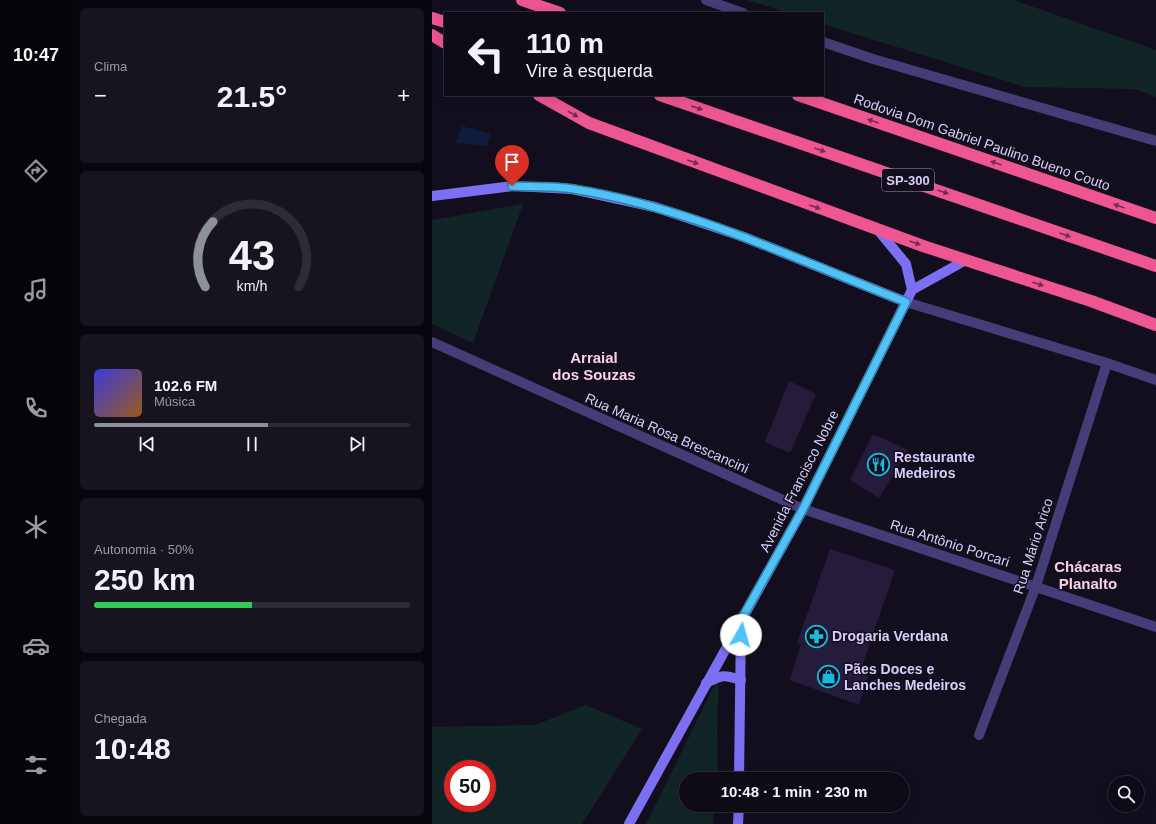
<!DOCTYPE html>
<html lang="pt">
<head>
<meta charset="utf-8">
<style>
  :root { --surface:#0e0a16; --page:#17131f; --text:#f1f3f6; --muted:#9b9aa1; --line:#2e2b35; --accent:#8c9099 }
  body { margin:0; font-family:Arial,sans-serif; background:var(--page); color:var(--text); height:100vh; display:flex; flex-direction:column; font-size:15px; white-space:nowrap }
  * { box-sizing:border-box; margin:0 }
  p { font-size:13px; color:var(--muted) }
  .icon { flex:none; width:22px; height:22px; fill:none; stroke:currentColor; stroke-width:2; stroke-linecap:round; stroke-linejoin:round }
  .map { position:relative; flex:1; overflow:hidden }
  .sheet { display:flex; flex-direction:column; gap:8px; padding:8px; background:#08060c; width:360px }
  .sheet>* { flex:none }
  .top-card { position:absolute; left:12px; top:12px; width:380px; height:84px; border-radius:0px; box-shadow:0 4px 16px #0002,0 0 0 1px var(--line); background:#0e0a16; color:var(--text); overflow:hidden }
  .fabs { position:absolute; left:676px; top:776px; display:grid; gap:8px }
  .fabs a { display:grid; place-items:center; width:36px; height:36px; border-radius:50%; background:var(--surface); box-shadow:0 4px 16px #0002,0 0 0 1px var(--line); font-size:20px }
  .speed { position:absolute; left:12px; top:760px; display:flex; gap:8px; font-size:20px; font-weight:700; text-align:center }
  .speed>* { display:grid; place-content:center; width:52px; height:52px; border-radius:50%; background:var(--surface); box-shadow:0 4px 16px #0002,0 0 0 1px var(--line); line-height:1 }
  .speed .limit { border:6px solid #d22; background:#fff; color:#111 }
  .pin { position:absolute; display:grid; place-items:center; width:34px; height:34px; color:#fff; margin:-41px -17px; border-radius:50% 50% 50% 0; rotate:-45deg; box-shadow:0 0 4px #0007 }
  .pin .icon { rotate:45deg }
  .me { position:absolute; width:44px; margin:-22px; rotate:7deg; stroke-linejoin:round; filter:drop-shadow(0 0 3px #0008) }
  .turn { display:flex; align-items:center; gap:14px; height:84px; padding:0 16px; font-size:18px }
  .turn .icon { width:52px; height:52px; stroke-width:2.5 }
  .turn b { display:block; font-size:28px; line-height:34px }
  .big { font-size:30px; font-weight:700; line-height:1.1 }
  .sheet .tile { flex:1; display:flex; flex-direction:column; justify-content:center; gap:6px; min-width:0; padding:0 14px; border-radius:6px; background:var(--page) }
  .sheet .dial { align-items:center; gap:0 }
  .dial svg { height:104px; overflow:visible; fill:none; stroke:var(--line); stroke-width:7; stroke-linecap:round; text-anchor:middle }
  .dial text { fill:var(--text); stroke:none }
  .song { display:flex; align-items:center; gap:12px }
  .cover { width:48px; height:48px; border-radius:6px; background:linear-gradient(135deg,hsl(240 70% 55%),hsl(30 70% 35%)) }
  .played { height:4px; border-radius:2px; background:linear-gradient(90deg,var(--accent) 55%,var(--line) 55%) }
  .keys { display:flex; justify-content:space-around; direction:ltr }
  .heat { display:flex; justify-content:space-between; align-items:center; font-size:22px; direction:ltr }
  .charge { height:6px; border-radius:3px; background:linear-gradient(90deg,#34c759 50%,var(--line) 0) }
  .trip { position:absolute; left:247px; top:772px; width:230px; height:40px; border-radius:20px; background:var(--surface); box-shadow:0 4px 16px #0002,0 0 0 1px var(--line); font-weight:700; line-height:40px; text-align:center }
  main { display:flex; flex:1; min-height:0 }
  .tabs { display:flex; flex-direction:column; width:72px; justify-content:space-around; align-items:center; background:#060409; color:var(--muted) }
  .tabs .icon { width:28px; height:28px }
  .tabs .current { color:var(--accent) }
  .tabs b { font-size:18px; color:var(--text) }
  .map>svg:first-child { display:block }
  .green { fill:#122526; fill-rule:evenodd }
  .water { fill:#0f1c3b }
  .building { fill:#251c3c }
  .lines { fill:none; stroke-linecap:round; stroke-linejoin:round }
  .lane { stroke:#443d77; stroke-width:10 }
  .street { stroke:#443d77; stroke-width:10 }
  .secondary { stroke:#7d6ff1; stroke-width:10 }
  .highway { stroke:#ee5692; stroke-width:12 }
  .oneway { fill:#752e52 }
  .route-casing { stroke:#337fa1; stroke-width:10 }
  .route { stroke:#4fc3f7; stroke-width:7 }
  .labels { text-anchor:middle; stroke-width:3; stroke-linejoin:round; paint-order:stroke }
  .shield { fill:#120e1d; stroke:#9c95b8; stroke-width:1 }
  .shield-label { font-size:13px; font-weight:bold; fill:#d7cffa }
  .street-label { font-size:14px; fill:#d7cffa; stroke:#120e1d }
  .poi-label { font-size:14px; font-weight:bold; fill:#d7cffa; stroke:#120e1d; text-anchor:start }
  .neighbourhood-label { font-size:15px; font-weight:bold; fill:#fad1e8; stroke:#120e1d }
</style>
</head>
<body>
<main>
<nav class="tabs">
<b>10:47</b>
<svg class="icon current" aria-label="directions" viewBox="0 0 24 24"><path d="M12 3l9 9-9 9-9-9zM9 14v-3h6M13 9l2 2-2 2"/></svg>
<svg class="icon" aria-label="music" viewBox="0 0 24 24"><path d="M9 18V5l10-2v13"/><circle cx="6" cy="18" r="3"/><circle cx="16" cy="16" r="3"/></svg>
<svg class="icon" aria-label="phone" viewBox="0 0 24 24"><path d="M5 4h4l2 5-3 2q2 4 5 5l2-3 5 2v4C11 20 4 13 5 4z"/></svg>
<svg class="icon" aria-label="climate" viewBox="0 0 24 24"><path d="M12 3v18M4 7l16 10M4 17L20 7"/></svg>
<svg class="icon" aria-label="car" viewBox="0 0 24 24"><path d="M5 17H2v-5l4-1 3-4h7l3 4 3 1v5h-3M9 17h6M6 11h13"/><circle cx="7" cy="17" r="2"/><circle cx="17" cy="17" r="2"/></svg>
<svg class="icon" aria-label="filters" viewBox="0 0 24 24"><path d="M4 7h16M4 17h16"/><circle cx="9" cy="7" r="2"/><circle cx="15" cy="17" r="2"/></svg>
</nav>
<section class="sheet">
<div class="tile"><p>Clima</p>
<div class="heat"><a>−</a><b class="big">21.5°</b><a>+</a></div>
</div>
<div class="tile dial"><svg viewBox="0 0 100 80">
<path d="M14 69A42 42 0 1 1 86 69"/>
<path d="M14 69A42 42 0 0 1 20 19" stroke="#8c9099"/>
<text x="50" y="56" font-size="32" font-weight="700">43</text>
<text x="50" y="72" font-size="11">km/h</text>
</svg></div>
<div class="tile">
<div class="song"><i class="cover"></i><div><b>102.6 FM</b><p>Música</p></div></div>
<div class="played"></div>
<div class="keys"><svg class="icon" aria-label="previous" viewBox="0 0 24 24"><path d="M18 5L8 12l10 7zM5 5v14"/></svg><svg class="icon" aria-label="pause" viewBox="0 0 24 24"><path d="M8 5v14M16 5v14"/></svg><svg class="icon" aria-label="next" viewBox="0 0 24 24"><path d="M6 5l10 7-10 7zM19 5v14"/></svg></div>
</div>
<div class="tile"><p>Autonomia · 50%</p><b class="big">250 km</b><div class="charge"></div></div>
<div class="tile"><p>Chegada</p><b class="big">10:48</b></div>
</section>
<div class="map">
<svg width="724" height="824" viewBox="0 0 724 824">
  <rect width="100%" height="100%" fill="#120e1d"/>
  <g class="green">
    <polygon points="315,0 582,0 724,50 724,97 703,89 593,87 391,24 391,13 357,13"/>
    <polygon points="91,204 41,343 0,324 0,220"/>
    <polygon points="287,676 285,730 286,779 254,779 254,805 283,805 281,824 214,824"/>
    <path d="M154,705L210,729L150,824H0V727L103,725ZM21,769H55V803H21Z"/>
  </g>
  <polygon class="water" points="30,126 59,134 55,146 23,143"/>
  <g class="building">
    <polygon points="357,381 384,394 358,453 333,442"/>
    <polygon points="441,434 476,450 447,498 418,480"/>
    <polygon points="398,549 463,570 428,672 436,675 427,705 358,680 369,644 365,643"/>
  </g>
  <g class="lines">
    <g class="lane">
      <polyline points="274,0 311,13"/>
      <polyline points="391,42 441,59 724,141"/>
    </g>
    <g class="street">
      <polyline points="474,302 675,363 724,380"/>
      <polyline points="0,342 371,509 724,627"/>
      <polyline points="547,735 604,586 675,363"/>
    </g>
    <g class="secondary">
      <polyline points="0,196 81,186 140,189 223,207 312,237 474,302"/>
      <polyline points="446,230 474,264 480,290"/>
      <path d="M274,683C290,675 291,674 309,680"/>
      <polyline points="307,779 309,623"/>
      <polyline points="197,824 371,509 480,290 534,260"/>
      <polyline points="306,824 307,805"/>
    </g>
    <g class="highway">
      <polyline points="90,0 128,13"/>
      <polyline points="0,18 13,22"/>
      <polyline points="0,35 13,43"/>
      <polyline points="107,95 157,123 491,246 659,301 724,325"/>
      <polyline points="228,95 724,266"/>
      <polyline points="366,95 724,218"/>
    </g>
  </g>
  <defs><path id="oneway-solid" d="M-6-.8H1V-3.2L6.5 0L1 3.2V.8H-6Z"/></defs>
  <g class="oneway">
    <use href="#oneway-solid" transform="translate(265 108) rotate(19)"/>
    <use href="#oneway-solid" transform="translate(141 114) rotate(29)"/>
    <use href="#oneway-solid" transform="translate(441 121) rotate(-161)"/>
    <use href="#oneway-solid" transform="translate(388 150) rotate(19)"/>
    <use href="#oneway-solid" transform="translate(261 162) rotate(20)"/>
    <use href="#oneway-solid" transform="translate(564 163) rotate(-161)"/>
    <use href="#oneway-solid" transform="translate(511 192) rotate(19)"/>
    <use href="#oneway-solid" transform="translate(687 206) rotate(-161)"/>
    <use href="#oneway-solid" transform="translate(383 207) rotate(20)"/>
    <use href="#oneway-solid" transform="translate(633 235) rotate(19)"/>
    <use href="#oneway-solid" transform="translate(483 243) rotate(20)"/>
    <use href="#oneway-solid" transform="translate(606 284) rotate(18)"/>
  </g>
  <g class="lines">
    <defs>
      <path id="route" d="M80,186C100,187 122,186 141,189C256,207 366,260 474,302L371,509L309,620V635"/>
    </defs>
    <use href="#route" class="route-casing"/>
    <use href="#route" class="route"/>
  </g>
  <defs>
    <symbol id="restaurant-ring" viewBox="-11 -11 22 22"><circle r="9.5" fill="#120e1d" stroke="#16badf" stroke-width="1.5"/><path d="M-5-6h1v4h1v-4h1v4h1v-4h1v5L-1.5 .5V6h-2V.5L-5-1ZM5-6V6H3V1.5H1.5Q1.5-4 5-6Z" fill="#16badf"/></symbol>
    <symbol id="pharmacy-ring" viewBox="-11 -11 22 22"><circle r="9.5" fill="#120e1d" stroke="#16badf" stroke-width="1.5"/><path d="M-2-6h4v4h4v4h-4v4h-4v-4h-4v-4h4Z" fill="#16badf"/></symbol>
    <symbol id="shop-ring" viewBox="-11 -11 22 22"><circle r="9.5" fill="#120e1d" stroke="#16badf" stroke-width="1.5"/><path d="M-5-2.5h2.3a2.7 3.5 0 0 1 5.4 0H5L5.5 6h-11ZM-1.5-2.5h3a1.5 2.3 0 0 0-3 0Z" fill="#16badf"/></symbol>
  </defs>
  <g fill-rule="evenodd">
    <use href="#restaurant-ring" x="434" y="452" width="25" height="25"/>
    <use href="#pharmacy-ring" x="372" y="624" width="25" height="25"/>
    <use href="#shop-ring" x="384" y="664" width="25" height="25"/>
  </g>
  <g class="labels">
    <rect class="shield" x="450" y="169" width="52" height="22" rx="3"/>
    <g class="shield-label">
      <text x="476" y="185">SP-300</text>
    </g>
    <g class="street-label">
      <text transform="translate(550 142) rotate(19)" y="5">Rodovia Dom Gabriel Paulino Bueno Couto</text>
      <text transform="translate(235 433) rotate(24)" y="5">Rua Maria Rosa Brescancini</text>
      <text transform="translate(367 481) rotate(-63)" y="5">Avenida Francisco Nobre</text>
      <text transform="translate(518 543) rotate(18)" y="5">Rua Antônio Porcari</text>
      <text transform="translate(601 546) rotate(-72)" y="5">Rua Mário Arico</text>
    </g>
    <g class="poi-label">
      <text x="462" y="462">Restaurante<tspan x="462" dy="16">Medeiros</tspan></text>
      <text x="400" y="641">Drogaria Verdana</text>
      <text x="412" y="674">Pães Doces e<tspan x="412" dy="16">Lanches Medeiros</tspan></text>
    </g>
    <g class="neighbourhood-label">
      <text x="162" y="363">Arraial<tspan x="162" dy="17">dos Souzas</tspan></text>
      <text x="656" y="572">Chácaras<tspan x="656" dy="17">Planalto</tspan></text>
    </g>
  </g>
</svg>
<div class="fabs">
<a><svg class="icon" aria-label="search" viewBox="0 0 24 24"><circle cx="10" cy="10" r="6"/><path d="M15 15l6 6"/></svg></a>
</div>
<div class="speed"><div class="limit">50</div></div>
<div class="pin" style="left:80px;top:186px;background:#d93025"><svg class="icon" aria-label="arrive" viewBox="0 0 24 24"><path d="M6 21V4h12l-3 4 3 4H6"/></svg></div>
<svg class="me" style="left:309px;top:635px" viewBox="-20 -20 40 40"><circle r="19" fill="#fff"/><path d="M0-13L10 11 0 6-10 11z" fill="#4fc3f7"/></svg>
<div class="trip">10:48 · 1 min · 230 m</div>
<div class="top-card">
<div class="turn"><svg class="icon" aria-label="left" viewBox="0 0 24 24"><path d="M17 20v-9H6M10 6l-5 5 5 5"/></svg><div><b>110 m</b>Vire à esquerda</div></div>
</div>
</div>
</main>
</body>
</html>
